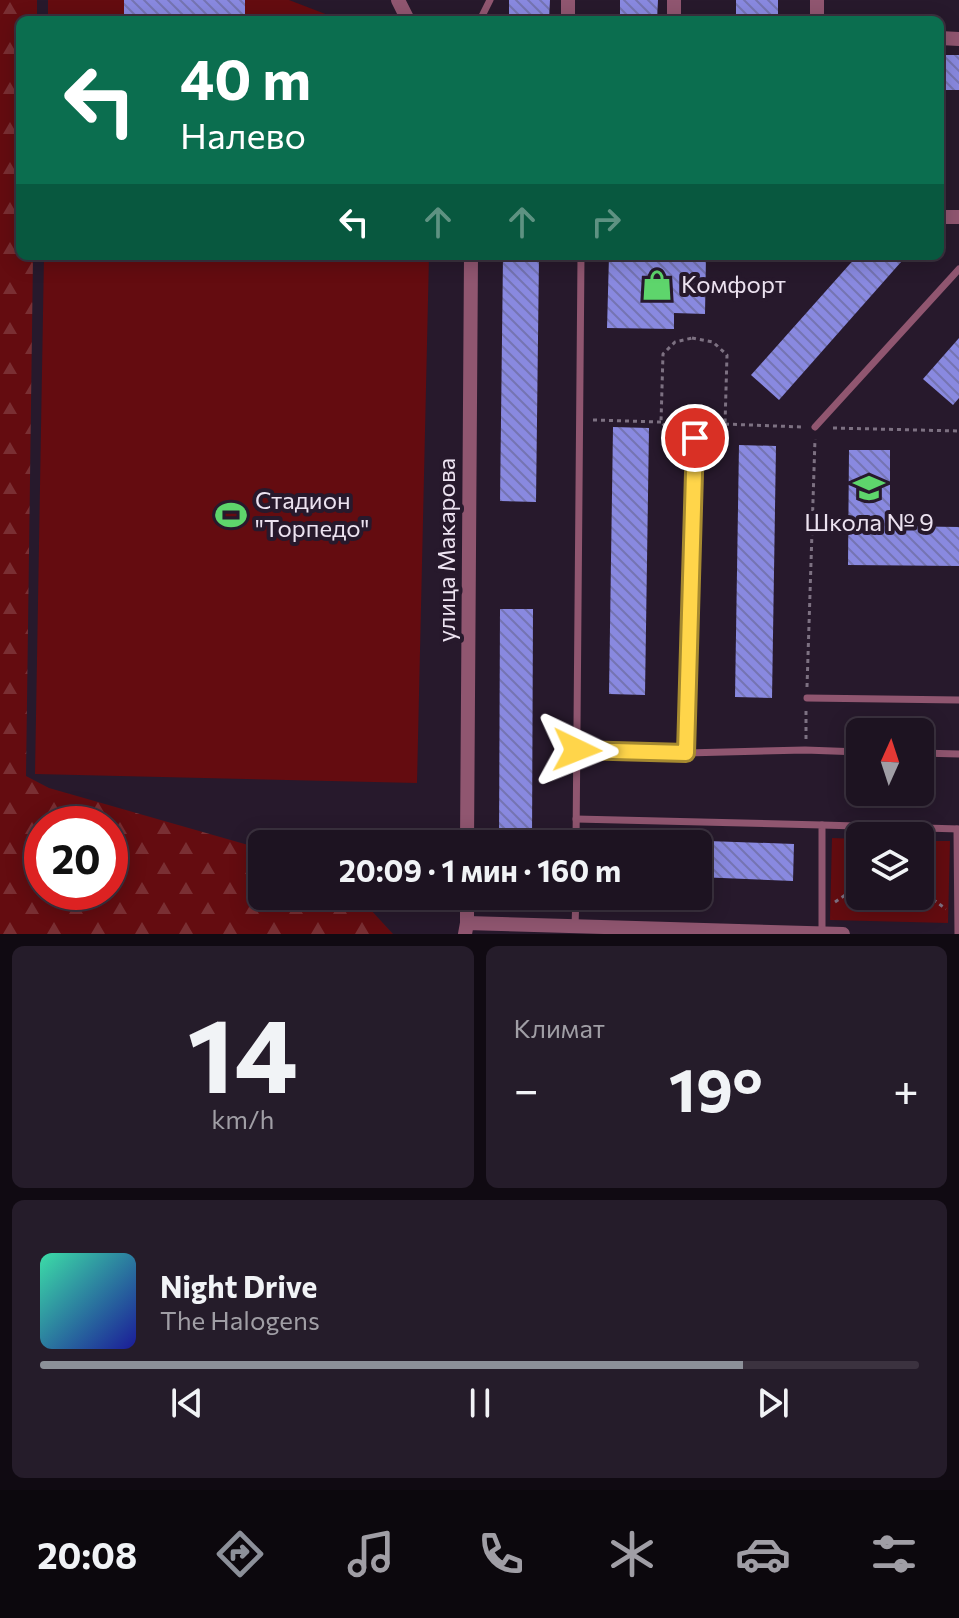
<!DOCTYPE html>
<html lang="ru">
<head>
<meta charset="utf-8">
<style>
  :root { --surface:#1d1321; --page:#251c2a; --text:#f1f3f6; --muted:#a09ea5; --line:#3b323f; --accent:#8c9099 }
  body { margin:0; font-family:Commissioner,sans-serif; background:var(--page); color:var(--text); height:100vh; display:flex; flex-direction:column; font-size:30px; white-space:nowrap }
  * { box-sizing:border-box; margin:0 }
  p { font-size:26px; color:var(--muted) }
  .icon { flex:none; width:44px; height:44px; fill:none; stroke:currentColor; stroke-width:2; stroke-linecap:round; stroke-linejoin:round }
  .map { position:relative; height:934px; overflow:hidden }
  .side { display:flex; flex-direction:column; gap:12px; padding:12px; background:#100a12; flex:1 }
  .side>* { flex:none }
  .banner { position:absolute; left:16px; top:16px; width:928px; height:244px; border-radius:12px; box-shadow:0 4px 20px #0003,0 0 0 2px var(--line); background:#0b6e4f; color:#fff; overflow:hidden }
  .needle { width:52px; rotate:3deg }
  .buttons { position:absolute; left:846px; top:718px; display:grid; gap:16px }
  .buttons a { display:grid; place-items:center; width:88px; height:88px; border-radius:12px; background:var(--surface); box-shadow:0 4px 20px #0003,0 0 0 2px var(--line); font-size:40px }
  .speed { position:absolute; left:24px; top:806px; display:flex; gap:16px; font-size:40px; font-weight:700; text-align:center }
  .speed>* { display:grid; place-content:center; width:104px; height:104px; border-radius:50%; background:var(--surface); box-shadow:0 4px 20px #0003,0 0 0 2px var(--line); line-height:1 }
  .speed .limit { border:12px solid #d22; background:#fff; color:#111 }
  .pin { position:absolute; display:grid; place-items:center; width:68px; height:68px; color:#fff; margin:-34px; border:4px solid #fff; border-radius:50%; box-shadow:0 2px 8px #0007 }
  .me { position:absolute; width:88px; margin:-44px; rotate:92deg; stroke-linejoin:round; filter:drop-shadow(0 0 6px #0008) }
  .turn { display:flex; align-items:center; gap:28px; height:168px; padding:0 32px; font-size:36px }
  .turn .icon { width:104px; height:104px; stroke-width:2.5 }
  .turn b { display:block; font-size:56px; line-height:68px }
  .lanes { display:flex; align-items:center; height:76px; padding:0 32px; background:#0003; justify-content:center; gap:40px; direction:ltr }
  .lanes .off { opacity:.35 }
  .big { font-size:60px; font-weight:700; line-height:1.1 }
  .side .tile { flex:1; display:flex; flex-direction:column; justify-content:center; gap:12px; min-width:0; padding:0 28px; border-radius:12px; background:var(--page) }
  .side .dial { align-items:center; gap:0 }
  .dial b { font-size:104px; line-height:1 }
  .song { display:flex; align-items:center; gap:24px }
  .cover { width:96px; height:96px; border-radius:12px; background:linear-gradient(135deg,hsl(160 70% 55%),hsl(240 70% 35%)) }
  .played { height:8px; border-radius:4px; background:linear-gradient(90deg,var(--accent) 80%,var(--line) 80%) }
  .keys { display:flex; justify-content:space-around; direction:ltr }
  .heat { display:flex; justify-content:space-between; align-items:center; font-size:44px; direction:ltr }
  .side .tiles { flex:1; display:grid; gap:12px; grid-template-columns:1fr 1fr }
  .tile:last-child { grid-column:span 2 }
  .trip { position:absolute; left:248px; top:830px; width:464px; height:80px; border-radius:12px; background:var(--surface); box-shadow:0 4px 20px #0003,0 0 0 2px var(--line); font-weight:700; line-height:80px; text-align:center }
  .dock { display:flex; height:128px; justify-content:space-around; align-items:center; background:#0c080d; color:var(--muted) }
  .dock .icon { width:56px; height:56px }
  .dock .selected { color:var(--accent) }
  .dock b { font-size:36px; color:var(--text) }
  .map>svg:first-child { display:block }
  .green { fill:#640c10 }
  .forest { fill:url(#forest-firs); fill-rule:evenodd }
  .building { fill:url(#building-back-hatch) }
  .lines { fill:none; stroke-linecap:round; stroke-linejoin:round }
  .path { stroke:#7d7182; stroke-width:3; stroke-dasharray:4 4; stroke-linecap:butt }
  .lane { stroke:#905670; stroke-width:7 }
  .street { stroke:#905670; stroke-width:14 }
  .route-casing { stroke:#a68a30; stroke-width:20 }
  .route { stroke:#ffd54a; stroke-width:14 }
  .labels { text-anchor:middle; stroke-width:8; stroke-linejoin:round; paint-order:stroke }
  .poi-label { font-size:24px; fill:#ece2f0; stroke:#27192c; text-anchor:start }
  .street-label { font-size:24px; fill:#ece2f0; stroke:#27192c }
</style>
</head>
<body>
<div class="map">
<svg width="959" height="934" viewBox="0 0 959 934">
  <defs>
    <pattern id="forest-firs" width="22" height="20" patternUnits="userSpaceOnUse" patternTransform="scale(2)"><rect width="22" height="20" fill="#640c10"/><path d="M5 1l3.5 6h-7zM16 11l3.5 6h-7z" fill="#7a2f33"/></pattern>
    <pattern id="building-back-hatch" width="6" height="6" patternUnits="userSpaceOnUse" patternTransform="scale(2)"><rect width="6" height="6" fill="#8989e0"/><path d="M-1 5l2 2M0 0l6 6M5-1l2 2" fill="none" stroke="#7574b2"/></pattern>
  </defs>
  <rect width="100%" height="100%" fill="#27192c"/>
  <g class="green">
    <polygon points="48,0 289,0 341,20 48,20"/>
    <polygon points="44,256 429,256 417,783 35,774"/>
    <polygon points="832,838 860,839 860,896 920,896 920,841 950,841 948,923 830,920"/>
  </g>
  <path class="forest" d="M0,0H37V20H20V256H33L26,776L49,788L262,849V896H358L393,934H0ZM42,824H110V892H42Z"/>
  <g class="building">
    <rect x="124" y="0" width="121" height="20"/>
    <polygon points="509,0 550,0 549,20 509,20"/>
    <polygon points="620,0 658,0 657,20 620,20"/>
    <rect x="736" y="0" width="42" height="20"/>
    <rect x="940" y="55" width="19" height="35"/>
    <polygon points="503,256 539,256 536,502 500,501"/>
    <polygon points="609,256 706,256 705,314 674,313 674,329 607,328"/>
    <polygon points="857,256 895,256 901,262 779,400 751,375"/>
    <polygon points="959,338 959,398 953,405 923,379"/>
    <polygon points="613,427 649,428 645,695 609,694"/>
    <polygon points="739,445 776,446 772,698 735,697"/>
    <polygon points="849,450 890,450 890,526 959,527 959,566 848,565"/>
    <polygon points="500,609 533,609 532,844 499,844"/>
    <polygon points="595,837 794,844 793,881 698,877 698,844 595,844"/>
  </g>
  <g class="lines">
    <g class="path">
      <path d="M692,338L713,342L727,355L725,424C704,444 681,443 661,422L663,354L675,342Z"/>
      <polyline points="593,420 661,422"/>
      <polyline points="725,424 801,427"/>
      <polyline points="833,428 959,431"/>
      <polyline points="807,687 815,439"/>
      <polyline points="806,739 806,711"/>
      <polyline points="920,890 946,909"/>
      <polyline points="835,902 860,885"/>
    </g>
    <g class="lane">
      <polyline points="480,20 490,0"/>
      <polyline points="815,427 959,269"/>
      <polyline points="807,698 959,700"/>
      <polyline points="577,750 686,753 695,438"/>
      <polyline points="686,753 805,750 860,752"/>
      <polyline points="920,753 959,754"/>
      <polyline points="576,819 822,825 822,933"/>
      <polyline points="822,825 959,829"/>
      <polyline points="957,829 958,934"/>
      <polyline points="576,844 581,256"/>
      <polyline points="575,926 576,896"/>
    </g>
    <g class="street">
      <polyline points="398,0 408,20"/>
      <polyline points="674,0 674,20"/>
      <polyline points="817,0 817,20"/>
      <polyline points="568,20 568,0"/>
      <polyline points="940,38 959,39"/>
      <polyline points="940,217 959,217"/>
      <polyline points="467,844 471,256"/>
      <polyline points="467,923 467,896"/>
      <polyline points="465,934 467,923 843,934"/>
    </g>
  </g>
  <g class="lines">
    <defs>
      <polyline id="route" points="577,750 686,753 695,438"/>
    </defs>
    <use href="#route" class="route-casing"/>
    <use href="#route" class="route"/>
  </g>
  <defs>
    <symbol id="shop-bare" viewBox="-9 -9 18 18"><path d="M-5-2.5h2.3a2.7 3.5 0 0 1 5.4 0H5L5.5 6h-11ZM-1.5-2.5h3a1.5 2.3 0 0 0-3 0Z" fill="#5ed56c" stroke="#27192c" stroke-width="2.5" paint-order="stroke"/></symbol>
    <symbol id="school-bare" viewBox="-9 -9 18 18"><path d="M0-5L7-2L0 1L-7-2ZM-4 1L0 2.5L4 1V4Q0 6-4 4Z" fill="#5ed56c" stroke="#27192c" stroke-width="2.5" paint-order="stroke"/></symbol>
    <symbol id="stadium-bare" viewBox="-9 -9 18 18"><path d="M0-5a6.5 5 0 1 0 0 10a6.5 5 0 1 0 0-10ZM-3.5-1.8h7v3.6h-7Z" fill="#5ed56c" stroke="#27192c" stroke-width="2.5" paint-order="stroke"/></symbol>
  </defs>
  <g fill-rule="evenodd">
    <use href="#shop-bare" x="635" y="263" width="44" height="44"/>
    <use href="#school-bare" x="847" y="466" width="44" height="44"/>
    <use href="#stadium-bare" x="209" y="493" width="44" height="44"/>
  </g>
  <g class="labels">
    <g class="poi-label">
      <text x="681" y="293">Комфорт</text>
      <text x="255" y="509">Стадион<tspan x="255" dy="28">"Торпедо"</tspan></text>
      <text x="869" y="531" text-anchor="middle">Школа № 9</text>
    </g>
    <g class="street-label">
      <text transform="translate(447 550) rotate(-90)" y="8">улица Макарова</text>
    </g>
  </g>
</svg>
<div class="buttons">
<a><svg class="needle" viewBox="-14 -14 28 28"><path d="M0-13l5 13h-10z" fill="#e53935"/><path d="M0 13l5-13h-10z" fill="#a09ea5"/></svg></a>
<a><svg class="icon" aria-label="layers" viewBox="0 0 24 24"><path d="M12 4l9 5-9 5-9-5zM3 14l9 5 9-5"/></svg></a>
</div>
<div class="speed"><div class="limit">20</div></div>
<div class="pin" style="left:695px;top:438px;background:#d93025"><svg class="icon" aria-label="arrive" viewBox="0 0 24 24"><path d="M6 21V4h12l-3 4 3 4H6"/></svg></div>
<svg class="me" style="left:577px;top:750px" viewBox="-20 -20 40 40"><path d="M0-17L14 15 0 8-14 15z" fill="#ffd54a" stroke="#fff" stroke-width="4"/></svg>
<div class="trip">20:09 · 1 мин · 160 m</div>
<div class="banner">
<div class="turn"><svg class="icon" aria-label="left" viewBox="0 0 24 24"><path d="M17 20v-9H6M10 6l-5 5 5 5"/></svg><div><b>40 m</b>Налево</div></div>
<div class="lanes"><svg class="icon" aria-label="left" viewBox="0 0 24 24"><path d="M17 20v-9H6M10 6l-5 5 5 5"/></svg><svg class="icon off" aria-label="ahead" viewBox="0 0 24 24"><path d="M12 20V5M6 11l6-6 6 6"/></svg><svg class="icon off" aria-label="ahead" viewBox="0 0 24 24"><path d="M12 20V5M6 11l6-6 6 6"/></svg><svg class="icon off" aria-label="right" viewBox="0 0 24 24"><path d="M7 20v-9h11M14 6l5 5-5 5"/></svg></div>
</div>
</div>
<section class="side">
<div class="tiles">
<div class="tile dial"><b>14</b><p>km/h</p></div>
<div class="tile"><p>Климат</p>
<div class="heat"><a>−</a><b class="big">19°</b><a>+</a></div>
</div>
<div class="tile">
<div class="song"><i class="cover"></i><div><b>Night Drive</b><p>The Halogens</p></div></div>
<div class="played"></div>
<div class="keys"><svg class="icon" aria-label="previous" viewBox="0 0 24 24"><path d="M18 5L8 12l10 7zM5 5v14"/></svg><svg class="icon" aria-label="pause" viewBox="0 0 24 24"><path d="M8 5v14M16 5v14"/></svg><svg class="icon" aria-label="next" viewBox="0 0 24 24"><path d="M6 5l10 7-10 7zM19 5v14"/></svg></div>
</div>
</div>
</section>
<nav class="dock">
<b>20:08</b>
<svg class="icon selected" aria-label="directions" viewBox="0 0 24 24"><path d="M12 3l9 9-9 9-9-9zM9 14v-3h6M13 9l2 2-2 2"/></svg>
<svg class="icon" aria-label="music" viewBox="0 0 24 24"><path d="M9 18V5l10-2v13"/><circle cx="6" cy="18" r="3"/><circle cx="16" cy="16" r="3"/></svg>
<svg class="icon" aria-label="phone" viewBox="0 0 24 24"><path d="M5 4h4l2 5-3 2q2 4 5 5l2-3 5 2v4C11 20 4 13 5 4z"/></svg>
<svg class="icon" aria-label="climate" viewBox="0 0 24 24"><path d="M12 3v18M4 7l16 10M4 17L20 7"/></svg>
<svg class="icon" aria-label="car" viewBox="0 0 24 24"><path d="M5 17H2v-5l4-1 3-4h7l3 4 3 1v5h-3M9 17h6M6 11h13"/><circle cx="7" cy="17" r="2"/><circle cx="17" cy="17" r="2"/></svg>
<svg class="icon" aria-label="filters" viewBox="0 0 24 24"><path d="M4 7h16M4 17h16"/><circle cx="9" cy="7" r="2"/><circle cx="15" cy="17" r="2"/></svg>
</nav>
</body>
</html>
